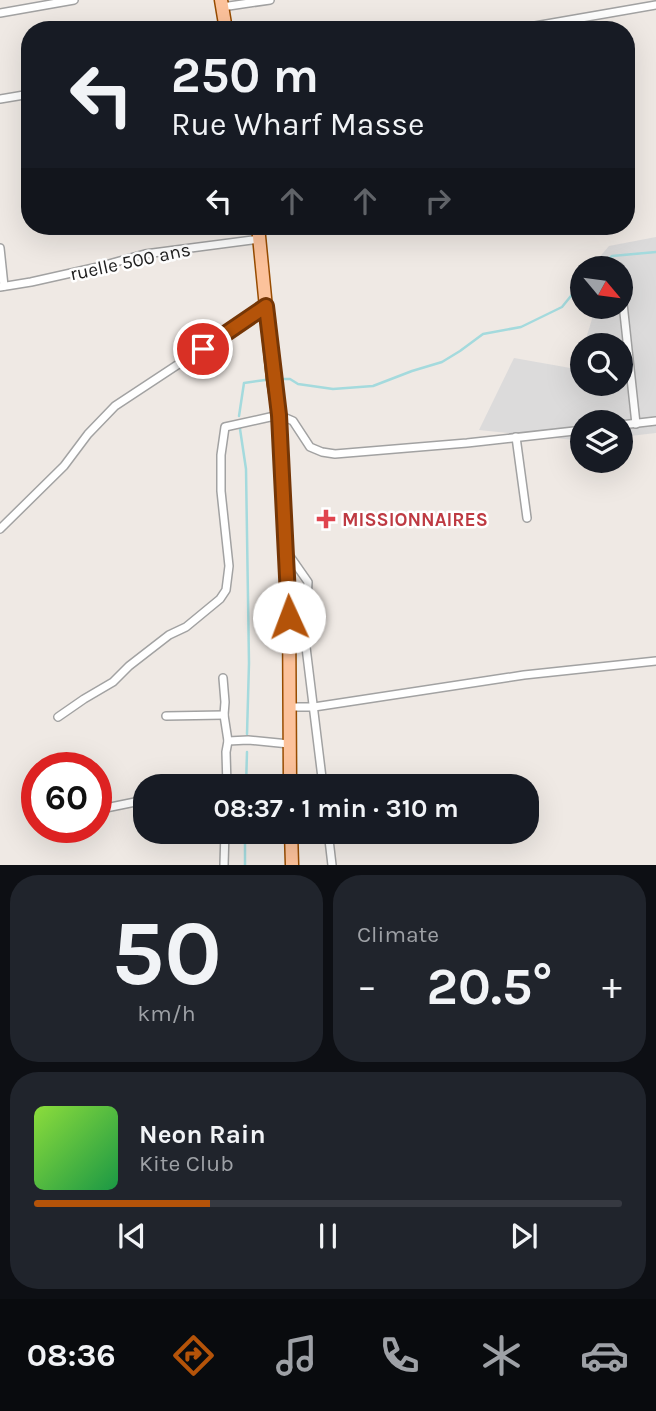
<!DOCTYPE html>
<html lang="en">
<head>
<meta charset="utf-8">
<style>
  :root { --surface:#171b24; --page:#20242c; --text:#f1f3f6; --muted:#9ea1a6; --line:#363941; --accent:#b45309 }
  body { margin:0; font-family:Karla,sans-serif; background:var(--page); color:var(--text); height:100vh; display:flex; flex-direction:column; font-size:26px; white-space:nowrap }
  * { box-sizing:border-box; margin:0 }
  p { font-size:23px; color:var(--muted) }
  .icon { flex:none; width:38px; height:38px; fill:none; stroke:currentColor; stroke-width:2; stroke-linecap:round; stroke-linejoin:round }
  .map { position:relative; height:865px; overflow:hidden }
  .sheet { display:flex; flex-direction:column; gap:10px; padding:10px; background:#0d0f14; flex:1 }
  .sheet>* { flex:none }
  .top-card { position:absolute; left:21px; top:21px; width:614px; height:214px; border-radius:28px; box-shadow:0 7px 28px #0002; background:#171b24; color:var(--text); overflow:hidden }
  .needle { width:46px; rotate:119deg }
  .tools { position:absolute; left:570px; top:256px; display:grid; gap:14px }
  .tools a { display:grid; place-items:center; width:63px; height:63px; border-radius:50%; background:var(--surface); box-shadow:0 7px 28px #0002; font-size:35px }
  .speed { position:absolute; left:21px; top:752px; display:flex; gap:14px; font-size:35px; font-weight:700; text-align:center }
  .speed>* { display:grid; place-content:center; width:91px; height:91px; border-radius:50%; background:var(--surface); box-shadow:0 7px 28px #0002; line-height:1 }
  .speed .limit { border:10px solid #d22; background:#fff; color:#111 }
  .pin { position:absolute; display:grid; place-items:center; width:60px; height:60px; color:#fff; margin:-30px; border:4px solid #fff; border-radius:50%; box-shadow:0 2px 7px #0007 }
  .me { position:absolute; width:77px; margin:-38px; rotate:358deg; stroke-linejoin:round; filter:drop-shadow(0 0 5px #0008) }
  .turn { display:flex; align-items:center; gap:24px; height:147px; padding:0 35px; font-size:32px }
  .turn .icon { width:91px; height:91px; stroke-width:2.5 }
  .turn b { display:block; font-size:49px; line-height:60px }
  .lanes { display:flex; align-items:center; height:66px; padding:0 35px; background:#0003; justify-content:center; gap:35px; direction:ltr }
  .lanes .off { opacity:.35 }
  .big { font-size:52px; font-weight:700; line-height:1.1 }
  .sheet .widget { flex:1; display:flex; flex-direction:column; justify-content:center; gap:10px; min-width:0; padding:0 24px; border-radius:28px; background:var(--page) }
  .sheet .dial { align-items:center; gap:0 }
  .dial b { font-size:91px; line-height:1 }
  .song { display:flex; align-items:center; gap:21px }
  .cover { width:84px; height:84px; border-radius:10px; background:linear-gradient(135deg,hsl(90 70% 55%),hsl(140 70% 35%)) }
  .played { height:7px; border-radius:4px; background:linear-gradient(90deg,var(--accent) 30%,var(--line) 30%) }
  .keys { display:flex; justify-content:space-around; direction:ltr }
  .heat { display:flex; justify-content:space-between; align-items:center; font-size:38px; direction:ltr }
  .sheet .tiles { flex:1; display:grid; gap:10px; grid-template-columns:1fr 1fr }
  .widget:last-child { grid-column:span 2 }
  .trip { position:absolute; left:133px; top:774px; width:406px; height:70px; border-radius:28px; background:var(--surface); box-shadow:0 7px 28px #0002; font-weight:700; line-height:70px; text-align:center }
  .menu { display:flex; height:112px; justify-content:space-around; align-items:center; background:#090b0e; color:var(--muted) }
  .menu .icon { width:49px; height:49px }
  .menu .current { color:var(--accent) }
  .menu b { font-size:32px; color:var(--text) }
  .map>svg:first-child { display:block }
  .residential { fill:#dcdbdb }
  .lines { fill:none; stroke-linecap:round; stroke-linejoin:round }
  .stream { stroke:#a4dadd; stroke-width:2.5 }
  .street-casing { stroke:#a2a2a2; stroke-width:10 }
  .primary-casing { stroke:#984c00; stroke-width:15 }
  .street { stroke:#fff; stroke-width:7 }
  .primary { stroke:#fcc29b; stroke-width:12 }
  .route-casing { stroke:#753606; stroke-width:18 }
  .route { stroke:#b45309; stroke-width:12 }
  .health-dot { fill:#e0444e; stroke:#fff; stroke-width:2.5 }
  .labels { text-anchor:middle; stroke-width:5; stroke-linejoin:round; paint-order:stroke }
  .street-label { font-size:19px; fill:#1e1e1e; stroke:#fff }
  .health-label { font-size:19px; font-weight:bold; fill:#be3a42; stroke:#fff; text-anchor:start }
</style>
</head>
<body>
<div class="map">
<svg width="656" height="865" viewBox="0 0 656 865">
  <rect width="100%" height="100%" fill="#efe9e4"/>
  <polygon class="residential" points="656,237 656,433 621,437 621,422 583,422 583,441 479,430 514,358 576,369 583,350 583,383 621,383 621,345 584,345 592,319 589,306 621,306 621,268 590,268 609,246"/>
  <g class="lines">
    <g class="stream">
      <polyline points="598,268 612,256 656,252"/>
      <polyline points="281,379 290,379 298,384 333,389 373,386 412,371 442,362 460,351 483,334 521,327 562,307 583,281"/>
      <polyline points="239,416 244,383 265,380"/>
      <polyline points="240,429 246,469 249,663 247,734"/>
      <polyline points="246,786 247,752"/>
      <polyline points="245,865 245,831"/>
    </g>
    <defs>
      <g id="street">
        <polyline points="222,7 270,0"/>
        <polyline points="0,13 74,0"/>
        <polyline points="512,30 656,5"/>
        <polyline points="0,99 30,94"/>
        <polyline points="0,248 4,286"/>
        <polyline points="619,267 619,268"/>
        <polyline points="621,285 636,424"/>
        <polyline points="0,287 31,282 98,267 145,254 260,239"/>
        <polyline points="621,425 656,421"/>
        <polyline points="516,437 527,518"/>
        <polyline points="0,529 64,466 88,434 115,406 265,307"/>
        <polyline points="287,552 308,582 305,639 323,786"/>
        <polyline points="223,678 225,702 224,715 228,741 226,752 227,786"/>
        <polyline points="289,707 314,707 524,675 656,661"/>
        <polyline points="166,716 224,715"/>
        <polyline points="58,717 84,699 113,682 129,666 169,635 186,627 220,599 226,590 229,566 221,491 221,455 225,427 279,415 293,421 310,447 322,452 335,454 467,443 583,430"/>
        <polyline points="228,741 248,740 289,744"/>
        <polyline points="96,810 145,800"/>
        <polyline points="328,831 332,865"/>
        <polyline points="224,865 225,831"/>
      </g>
      <g id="primary">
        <polyline points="221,0 226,30"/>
        <polyline points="258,226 273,379 279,415 285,549 289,595 290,786"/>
        <polyline points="291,831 292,865"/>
      </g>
    </defs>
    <use href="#street" class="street-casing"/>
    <use href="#primary" class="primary-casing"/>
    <use href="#street" class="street"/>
    <use href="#primary" class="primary"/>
  </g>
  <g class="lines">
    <defs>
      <polyline id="route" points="203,349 266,306 279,415 289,617"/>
    </defs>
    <use href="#route" class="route-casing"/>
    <use href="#route" class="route"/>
  </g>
  <path class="health-dot" d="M322.5 508.5h7v7h7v7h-7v7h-7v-7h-7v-7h7z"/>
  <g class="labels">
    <g class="street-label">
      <text transform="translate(130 261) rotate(-12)" y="7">ruelle 500 ans</text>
    </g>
    <g class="health-label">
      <text x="342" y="526">MISSIONNAIRES</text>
    </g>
  </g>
</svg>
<div class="tools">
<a><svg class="needle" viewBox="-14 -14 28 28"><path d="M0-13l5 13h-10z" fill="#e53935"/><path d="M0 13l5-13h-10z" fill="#9ea1a6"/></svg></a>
<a><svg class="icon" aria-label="search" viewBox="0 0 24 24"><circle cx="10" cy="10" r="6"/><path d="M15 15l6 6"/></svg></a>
<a><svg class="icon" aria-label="layers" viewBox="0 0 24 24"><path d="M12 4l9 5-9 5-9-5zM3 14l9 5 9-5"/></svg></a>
</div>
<div class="speed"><div class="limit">60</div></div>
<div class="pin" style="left:203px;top:349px;background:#d93025"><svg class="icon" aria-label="arrive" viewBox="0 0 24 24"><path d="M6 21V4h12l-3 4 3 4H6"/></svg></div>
<svg class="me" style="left:289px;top:617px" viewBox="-20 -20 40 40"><circle r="19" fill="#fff"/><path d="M0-13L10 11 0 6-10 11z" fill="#b45309"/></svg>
<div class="trip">08:37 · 1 min · 310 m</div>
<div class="top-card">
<div class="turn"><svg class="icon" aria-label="left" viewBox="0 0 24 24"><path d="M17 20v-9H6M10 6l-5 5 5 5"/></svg><div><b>250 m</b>Rue Wharf Masse</div></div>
<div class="lanes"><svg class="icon" aria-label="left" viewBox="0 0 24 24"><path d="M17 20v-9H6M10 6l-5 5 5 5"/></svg><svg class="icon off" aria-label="ahead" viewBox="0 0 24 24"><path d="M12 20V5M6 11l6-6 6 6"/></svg><svg class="icon off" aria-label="ahead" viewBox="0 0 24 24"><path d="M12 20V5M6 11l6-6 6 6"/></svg><svg class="icon off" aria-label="right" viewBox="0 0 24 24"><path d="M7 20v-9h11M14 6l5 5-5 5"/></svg></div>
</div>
</div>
<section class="sheet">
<div class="tiles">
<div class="widget dial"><b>50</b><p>km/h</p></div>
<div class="widget"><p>Climate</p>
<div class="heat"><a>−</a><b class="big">20.5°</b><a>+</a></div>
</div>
<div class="widget">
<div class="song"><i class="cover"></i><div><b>Neon Rain</b><p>Kite Club</p></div></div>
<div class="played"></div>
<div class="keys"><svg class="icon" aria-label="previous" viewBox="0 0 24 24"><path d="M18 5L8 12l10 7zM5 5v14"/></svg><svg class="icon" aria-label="pause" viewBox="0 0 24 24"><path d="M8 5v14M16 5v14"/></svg><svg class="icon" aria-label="next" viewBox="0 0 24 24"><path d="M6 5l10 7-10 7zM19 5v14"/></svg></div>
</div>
</div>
</section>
<nav class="menu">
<b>08:36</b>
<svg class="icon current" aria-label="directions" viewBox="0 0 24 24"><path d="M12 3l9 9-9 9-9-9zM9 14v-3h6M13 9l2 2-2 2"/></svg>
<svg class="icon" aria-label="music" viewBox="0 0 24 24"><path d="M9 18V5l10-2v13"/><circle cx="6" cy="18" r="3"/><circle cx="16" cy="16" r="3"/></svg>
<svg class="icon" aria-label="phone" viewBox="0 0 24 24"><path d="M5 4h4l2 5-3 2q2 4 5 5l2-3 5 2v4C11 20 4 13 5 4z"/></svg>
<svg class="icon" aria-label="climate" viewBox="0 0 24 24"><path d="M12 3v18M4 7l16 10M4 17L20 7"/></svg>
<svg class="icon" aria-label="car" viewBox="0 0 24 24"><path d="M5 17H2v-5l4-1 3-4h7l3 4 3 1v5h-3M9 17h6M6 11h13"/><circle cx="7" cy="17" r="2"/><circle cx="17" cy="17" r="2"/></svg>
</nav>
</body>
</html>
